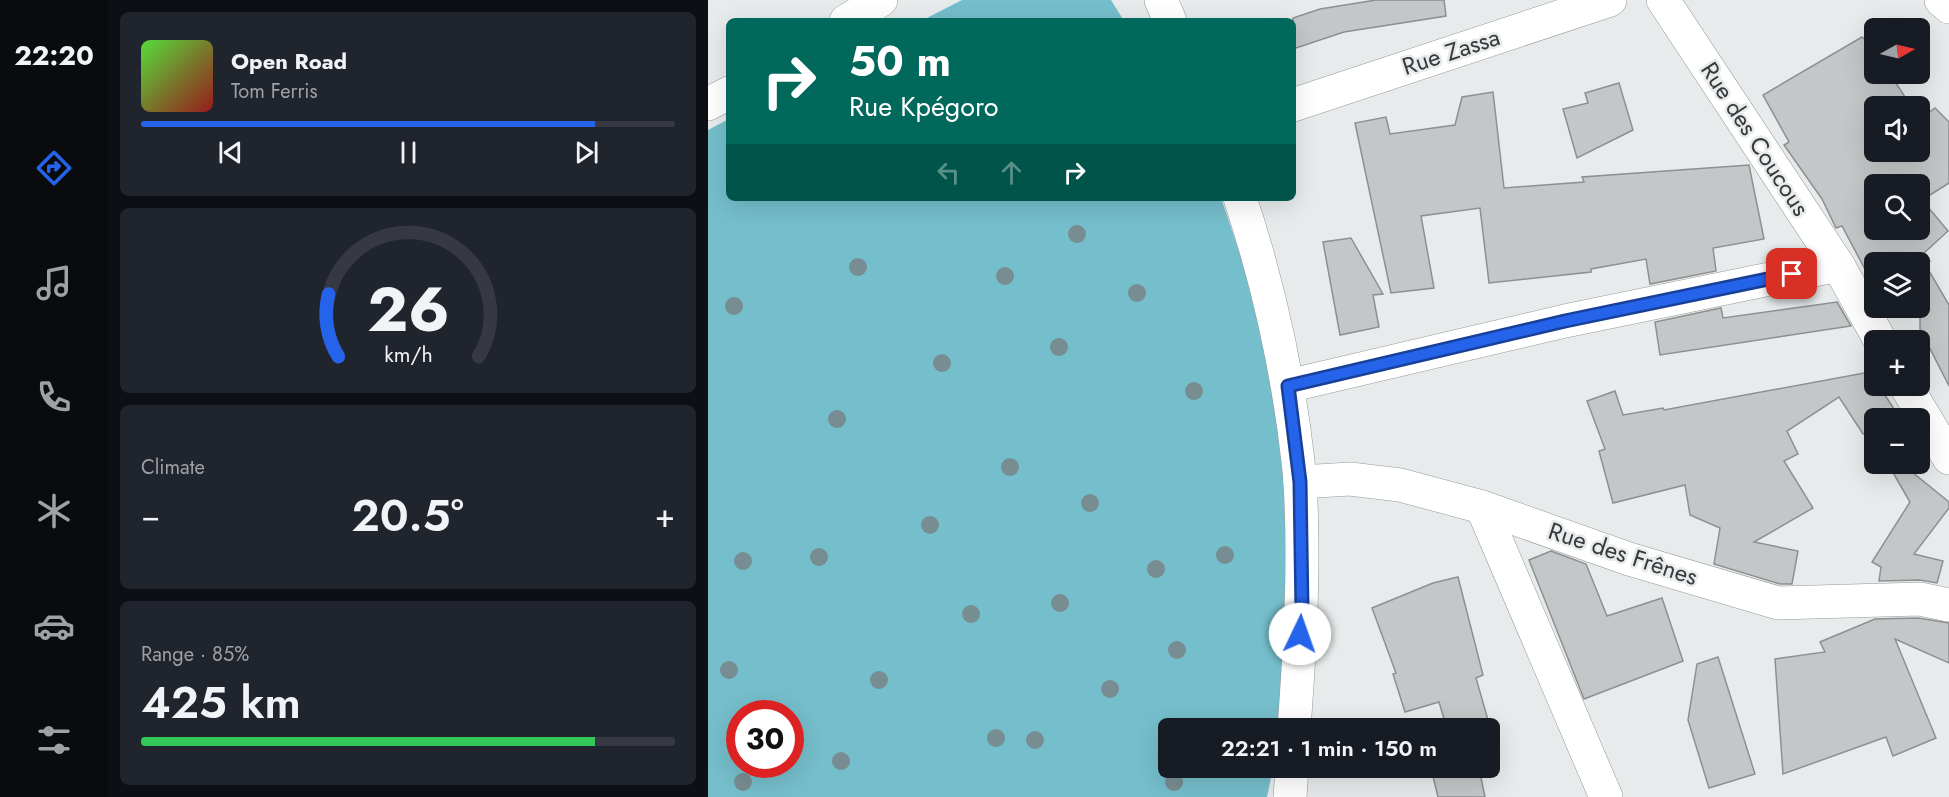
<!DOCTYPE html>
<html lang="en">
<head>
<meta charset="utf-8">
<style>
  :root { --surface:#171b24; --page:#20242c; --text:#f1f3f6; --muted:#9ea1a6; --line:#363941; --accent:#2563eb }
  body { margin:0; font-family:Jost,sans-serif; background:var(--page); color:var(--text); height:100vh; display:flex; flex-direction:column; font-size:22px; white-space:nowrap }
  * { box-sizing:border-box; margin:0 }
  p { font-size:20px; color:var(--muted) }
  .icon { flex:none; width:33px; height:33px; fill:none; stroke:currentColor; stroke-width:2; stroke-linecap:round; stroke-linejoin:round }
  .map { position:relative; flex:1; overflow:hidden }
  .details { display:flex; flex-direction:column; gap:12px; padding:12px; background:#0d0f14; width:600px }
  .details>* { flex:none }
  .banner { position:absolute; left:18px; top:18px; width:570px; height:183px; border-radius:9px; box-shadow:0 6px 24px #0002; background:#00695c; color:#fff; overflow:hidden }
  .needle { width:39px; rotate:82deg }
  .fabs { position:absolute; left:1156px; top:18px; display:grid; gap:12px }
  .fabs a { display:grid; place-items:center; width:66px; height:66px; border-radius:9px; background:var(--surface); box-shadow:0 6px 24px #0002; font-size:30px }
  .speed { position:absolute; left:18px; top:700px; display:flex; gap:12px; font-size:30px; font-weight:700; text-align:center }
  .speed>* { display:grid; place-content:center; width:78px; height:78px; border-radius:50%; background:var(--surface); box-shadow:0 6px 24px #0002; line-height:1 }
  .speed .limit { border:9px solid #d22; background:#fff; color:#111 }
  .pin { position:absolute; display:grid; place-items:center; width:51px; height:51px; color:#fff; margin:-26px; border-radius:12px; box-shadow:0 3px 9px #0006 }
  .me { position:absolute; width:66px; margin:-33px; rotate:3deg; stroke-linejoin:round; filter:drop-shadow(0 0 4px #0008) }
  .turn { display:flex; align-items:center; gap:21px; height:126px; padding:0 24px; font-size:27px }
  .turn .icon { width:78px; height:78px; stroke-width:2.5 }
  .turn b { display:block; font-size:42px; line-height:51px }
  .lanes { display:flex; align-items:center; height:57px; padding:0 24px; background:#0003; justify-content:center; gap:30px; direction:ltr }
  .lanes .off { opacity:.35 }
  .big { font-size:45px; font-weight:600; line-height:1.1 }
  .details .widget { flex:1; display:flex; flex-direction:column; justify-content:center; gap:9px; min-width:0; padding:0 21px; border-radius:9px; background:var(--page) }
  .details .dial { align-items:center; gap:0 }
  .dial svg { height:156px; overflow:visible; fill:none; stroke:var(--line); stroke-width:7; stroke-linecap:round; text-anchor:middle }
  .dial text { fill:var(--text); stroke:none }
  .song { display:flex; align-items:center; gap:18px }
  .cover { width:72px; height:72px; border-radius:9px; background:linear-gradient(135deg,hsl(110 70% 55%),hsl(0 70% 35%)) }
  .played { height:6px; border-radius:3px; background:linear-gradient(90deg,var(--accent) 85%,var(--line) 85%) }
  .keys { display:flex; justify-content:space-around; direction:ltr }
  .heat { display:flex; justify-content:space-between; align-items:center; font-size:33px; direction:ltr }
  .charge { height:9px; border-radius:4px; background:linear-gradient(90deg,#34c759 85%,var(--line) 0) }
  .trip { position:absolute; left:450px; top:718px; width:342px; height:60px; border-radius:9px; background:var(--surface); box-shadow:0 6px 24px #0002; font-weight:600; line-height:60px; text-align:center }
  main { display:flex; flex:1; min-height:0 }
  .tab-bar { display:flex; flex-direction:column; width:108px; justify-content:space-around; align-items:center; background:#090b0e; color:var(--muted) }
  .tab-bar .icon { width:42px; height:42px }
  .tab-bar .active { color:var(--accent) }
  .tab-bar b { font-size:27px; color:var(--text) }
  .map>svg:first-child { display:block }
  .forest { fill:#75becb; fill-rule:evenodd }
  .building { fill:#c3c7c8; stroke:#8c9090; stroke-width:1.5; fill-rule:evenodd }
  .lines { fill:none; stroke-linecap:round; stroke-linejoin:round }
  .minor-casing { stroke:#96999a; stroke-width:34 }
  .minor { stroke:#fff; stroke-width:33 }
  .tree { fill:#788d91 }
  .route-casing { stroke:#184099; stroke-width:15 }
  .route { stroke:#2563eb; stroke-width:10 }
  .labels { text-anchor:middle; stroke-width:5; stroke-linejoin:round; paint-order:stroke }
  .street-label { font-size:24px; fill:#38393a; stroke:#e7ebec }
</style>
</head>
<body>
<main>
<nav class="tab-bar">
<b>22:20</b>
<svg class="icon active" aria-label="directions" viewBox="0 0 24 24"><path d="M12 3l9 9-9 9-9-9zM9 14v-3h6M13 9l2 2-2 2"/></svg>
<svg class="icon" aria-label="music" viewBox="0 0 24 24"><path d="M9 18V5l10-2v13"/><circle cx="6" cy="18" r="3"/><circle cx="16" cy="16" r="3"/></svg>
<svg class="icon" aria-label="phone" viewBox="0 0 24 24"><path d="M5 4h4l2 5-3 2q2 4 5 5l2-3 5 2v4C11 20 4 13 5 4z"/></svg>
<svg class="icon" aria-label="climate" viewBox="0 0 24 24"><path d="M12 3v18M4 7l16 10M4 17L20 7"/></svg>
<svg class="icon" aria-label="car" viewBox="0 0 24 24"><path d="M5 17H2v-5l4-1 3-4h7l3 4 3 1v5h-3M9 17h6M6 11h13"/><circle cx="7" cy="17" r="2"/><circle cx="17" cy="17" r="2"/></svg>
<svg class="icon" aria-label="filters" viewBox="0 0 24 24"><path d="M4 7h16M4 17h16"/><circle cx="9" cy="7" r="2"/><circle cx="15" cy="17" r="2"/></svg>
</nav>
<section class="details">
<div class="widget">
<div class="song"><i class="cover"></i><div><b>Open Road</b><p>Tom Ferris</p></div></div>
<div class="played"></div>
<div class="keys"><svg class="icon" aria-label="previous" viewBox="0 0 24 24"><path d="M18 5L8 12l10 7zM5 5v14"/></svg><svg class="icon" aria-label="pause" viewBox="0 0 24 24"><path d="M8 5v14M16 5v14"/></svg><svg class="icon" aria-label="next" viewBox="0 0 24 24"><path d="M6 5l10 7-10 7zM19 5v14"/></svg></div>
</div>
<div class="widget dial"><svg viewBox="0 0 100 80">
<path d="M14 69A42 42 0 1 1 86 69"/>
<path d="M14 69A42 42 0 0 1 9 37" stroke="#2563eb"/>
<text x="50" y="56" font-size="32" font-weight="700">26</text>
<text x="50" y="72" font-size="11">km/h</text>
</svg></div>
<div class="widget"><p>Climate</p>
<div class="heat"><a>−</a><b class="big">20.5°</b><a>+</a></div>
</div>
<div class="widget"><p>Range · 85%</p><b class="big">425 km</b><div class="charge"></div></div>
</section>
<div class="map">
<svg width="1241" height="797" viewBox="0 0 1241 797">
  <rect width="100%" height="100%" fill="#e7ebec"/>
  <g class="forest">
    <polygon points="254,0 403,0 416,21 213,21"/>
    <path d="M21,119V198H513L561,339L583,484L571,729H460V768H565L559,797H0V130ZM32,714H82V765H32Z"/>
  </g>
  <g class="building">
    <polygon points="668,0 736,0 738,16 636,32 585,49 585,18 612,9"/>
    <path d="M1154,37L1167,49V74H1182L1203,106H1167V152H1212V119L1227,108L1241,122V183L1214,200L1240,231L1216,253L1222,261L1217,264L1241,305V386L1212,329V262H1167V288L1134,226L1128,228L1114,199L1076,145L1081,142L1055,95ZM1167,184H1212V230H1167Z"/>
    <polygon points="911,83 925,130 869,158 855,109 880,103 877,93"/>
    <polygon points="785,92 796,188 876,182 874,177 1041,165 1056,239 1005,248 1008,271 942,284 938,259 883,269 883,272 781,283 772,208 713,216 726,288 683,293 647,123 678,117 682,134 747,125 754,97"/>
    <polygon points="643,238 675,294 665,295 671,327 632,335 615,242"/>
    <polygon points="1129,302 1143,326 952,355 947,322 1013,308 1015,318"/>
    <polygon points="1167,371 1164,375 1167,380 1167,386 1171,386 1188,412 1178,418 1167,418 1167,426 1155,434 1131,397 1079,431 1090,454 1076,461 1105,508 1046,542 1090,551 1084,584 1072,584 1006,564 1012,528 982,515 977,485 905,503 891,451 897,449 879,401 907,391 915,415 955,408 956,410"/>
    <polygon points="1180,464 1194,464 1241,502 1241,508 1206,554 1235,561 1229,583 1212,580 1171,581 1173,567 1164,562 1202,502"/>
    <polygon points="843,551 878,564 899,616 954,598 975,661 876,699 821,560"/>
    <polygon points="750,577 775,675 768,678 782,727 775,729 739,729 731,702 697,712 685,674 688,673 664,608 725,583"/>
    <polygon points="1210,618 1241,623 1241,663 1187,639 1228,738 1185,756 1178,737 1075,774 1067,659 1117,652 1112,642 1167,619"/>
    <polygon points="1010,657 1047,774 1001,788 980,720 989,664"/>
    <polygon points="723,768 771,768 777,797 730,797"/>
  </g>
  <g class="lines">
    <defs>
      <g id="minor">
        <polyline points="453,0 462,21"/>
        <polyline points="955,0 1130,265 1172,340"/>
        <polyline points="1233,0 1241,7"/>
        <polyline points="138,21 173,0"/>
        <polyline points="0,104 21,93"/>
        <polyline points="585,105 902,0"/>
        <path d="M532,198C557,273 575,350 586,429C588,447 591,465 592,483C597,565 592,647 586,729"/>
        <polyline points="580,386 857,321 1130,265"/>
        <polyline points="1198,386 1241,458"/>
        <polyline points="592,482 642,479 692,485 774,507 921,559 1070,603 1212,599 1241,605"/>
        <polyline points="774,507 898,797"/>
        <polyline points="582,797 584,768"/>
      </g>
    </defs>
    <use href="#minor" class="minor-casing"/>
    <use href="#minor" class="minor"/>
  </g>
  <g class="tree">
    <circle cx="369" cy="234" r="9"/>
    <circle cx="150" cy="267" r="9"/>
    <circle cx="297" cy="276" r="9"/>
    <circle cx="429" cy="293" r="9"/>
    <circle cx="26" cy="306" r="9"/>
    <circle cx="351" cy="347" r="9"/>
    <circle cx="234" cy="363" r="9"/>
    <circle cx="486" cy="391" r="9"/>
    <circle cx="129" cy="419" r="9"/>
    <circle cx="302" cy="467" r="9"/>
    <circle cx="382" cy="503" r="9"/>
    <circle cx="222" cy="525" r="9"/>
    <circle cx="517" cy="555" r="9"/>
    <circle cx="111" cy="557" r="9"/>
    <circle cx="35" cy="561" r="9"/>
    <circle cx="448" cy="569" r="9"/>
    <circle cx="352" cy="603" r="9"/>
    <circle cx="263" cy="614" r="9"/>
    <circle cx="469" cy="650" r="9"/>
    <circle cx="21" cy="670" r="9"/>
    <circle cx="171" cy="680" r="9"/>
    <circle cx="402" cy="689" r="9"/>
    <circle cx="288" cy="738" r="9"/>
    <circle cx="327" cy="740" r="9"/>
    <circle cx="133" cy="761" r="9"/>
    <circle cx="35" cy="782" r="9"/>
    <circle cx="466" cy="782" r="9"/>
  </g>
  <g class="lines">
    <defs>
      <polyline id="route" points="592,634 594,610 592,482 580,386 857,321 1084,274"/>
    </defs>
    <use href="#route" class="route-casing"/>
    <use href="#route" class="route"/>
  </g>
  <g class="labels">
    <g class="street-label">
      <text transform="translate(743 52) rotate(-18)" y="8">Rue Zassa</text>
      <text transform="translate(1047 139) rotate(57)" y="8">Rue des Coucous</text>
      <text transform="translate(915 554) rotate(18)" y="8">Rue des Frênes</text>
    </g>
  </g>
</svg>
<div class="fabs">
<a><svg class="needle" viewBox="-14 -14 28 28"><path d="M0-13l5 13h-10z" fill="#e53935"/><path d="M0 13l5-13h-10z" fill="#9ea1a6"/></svg></a>
<a><svg class="icon" aria-label="sound" viewBox="0 0 24 24"><path d="M4 9h4l5-4v14l-5-4H4zM17 9q2 3 0 6"/></svg></a>
<a><svg class="icon" aria-label="search" viewBox="0 0 24 24"><circle cx="10" cy="10" r="6"/><path d="M15 15l6 6"/></svg></a>
<a><svg class="icon" aria-label="layers" viewBox="0 0 24 24"><path d="M12 4l9 5-9 5-9-5zM3 14l9 5 9-5"/></svg></a>
<a>+</a>
<a>−</a>
</div>
<div class="speed"><div class="limit">30</div></div>
<div class="pin" style="left:1084px;top:274px;background:#d93025"><svg class="icon" aria-label="arrive" viewBox="0 0 24 24"><path d="M6 21V4h12l-3 4 3 4H6"/></svg></div>
<svg class="me" style="left:592px;top:634px" viewBox="-20 -20 40 40"><circle r="19" fill="#fff"/><path d="M0-13L10 11 0 6-10 11z" fill="#2563eb"/></svg>
<div class="trip">22:21 · 1 min · 150 m</div>
<div class="banner">
<div class="turn"><svg class="icon" aria-label="right" viewBox="0 0 24 24"><path d="M7 20v-9h11M14 6l5 5-5 5"/></svg><div><b>50 m</b>Rue Kpégoro</div></div>
<div class="lanes"><svg class="icon off" aria-label="left" viewBox="0 0 24 24"><path d="M17 20v-9H6M10 6l-5 5 5 5"/></svg><svg class="icon off" aria-label="ahead" viewBox="0 0 24 24"><path d="M12 20V5M6 11l6-6 6 6"/></svg><svg class="icon" aria-label="right" viewBox="0 0 24 24"><path d="M7 20v-9h11M14 6l5 5-5 5"/></svg></div>
</div>
</div>
</main>
</body>
</html>
